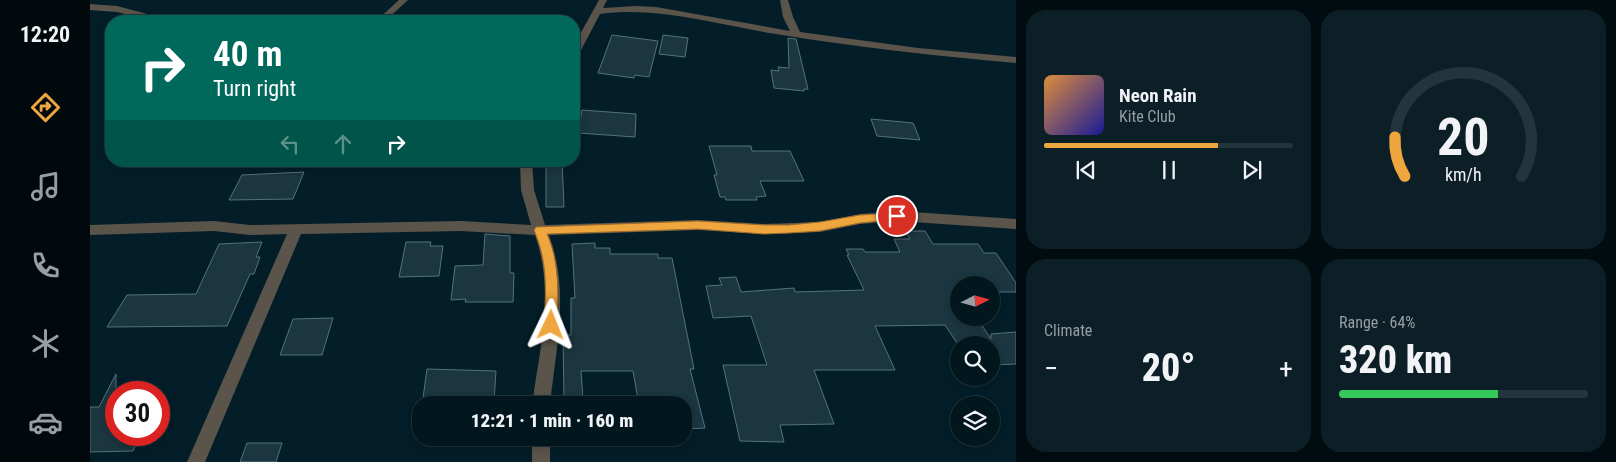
<!DOCTYPE html>
<html lang="en">
<head>
<meta charset="utf-8">
<style>
  :root { --surface:#02161e; --page:#0c1f27; --text:#f1f3f6; --muted:#969fa4; --line:#23353c; --accent:#f0a63f }
  body { margin:0; font-family:"Roboto Condensed",sans-serif; background:var(--page); color:var(--text); height:100vh; display:flex; flex-direction:column; font-size:19px; white-space:nowrap }
  * { box-sizing:border-box; margin:0 }
  p { font-size:16px; color:var(--muted) }
  .icon { flex:none; width:28px; height:28px; fill:none; stroke:currentColor; stroke-width:2; stroke-linecap:round; stroke-linejoin:round }
  .map { position:relative; flex:1; overflow:hidden }
  .side { display:flex; flex-direction:column; gap:10px; padding:10px; background:#010c10; width:600px }
  .side>* { flex:none }
  .hud { position:absolute; left:15px; top:15px; width:475px; height:152px; border-radius:20px; box-shadow:0 2px 8px #0003,0 0 0 1px var(--line); background:#00695c; color:#fff; overflow:hidden }
  .needle { width:32px; rotate:84deg }
  .tools { position:absolute; left:860px; top:276px; display:grid; gap:10px }
  .tools a { display:grid; place-items:center; width:50px; height:50px; border-radius:50%; background:var(--surface); box-shadow:0 2px 8px #0003,0 0 0 1px var(--line); font-size:25px }
  .speed { position:absolute; left:15px; top:381px; display:flex; gap:10px; font-size:25px; font-weight:700; text-align:center }
  .speed>* { display:grid; place-content:center; width:65px; height:65px; border-radius:50%; background:var(--surface); box-shadow:0 2px 8px #0003,0 0 0 1px var(--line); line-height:1 }
  .speed .limit { border:8px solid #d22; background:#fff; color:#111 }
  .pin { position:absolute; display:grid; place-items:center; width:42px; height:42px; color:#fff; margin:-21px; border:2px solid #fff; border-radius:50%; box-shadow:0 1px 5px #0007 }
  .me { position:absolute; width:55px; margin:-28px; rotate:2deg; stroke-linejoin:round; filter:drop-shadow(0 0 4px #0008) }
  .turn { display:flex; align-items:center; gap:18px; height:105px; padding:0 25px; font-size:22px }
  .turn .icon { width:65px; height:65px; stroke-width:2.5 }
  .turn b { display:block; font-size:35px; line-height:42px }
  .lanes { display:flex; align-items:center; height:48px; padding:0 25px; background:#0003; justify-content:center; gap:25px; direction:ltr }
  .lanes .off { opacity:.35 }
  .big { font-size:38px; font-weight:800; line-height:1.1 }
  .side .card { flex:1; display:flex; flex-direction:column; justify-content:center; gap:8px; min-width:0; padding:0 18px; border-radius:20px; background:var(--page) }
  .side .dial { align-items:center; gap:0 }
  .dial svg { height:130px; overflow:visible; fill:none; stroke:var(--line); stroke-width:7; stroke-linecap:round; text-anchor:middle }
  .dial text { fill:var(--text); stroke:none }
  .song { display:flex; align-items:center; gap:15px }
  .cover { width:60px; height:60px; border-radius:8px; background:linear-gradient(135deg,hsl(30 70% 55%),hsl(240 70% 35%)) }
  .played { height:5px; border-radius:2px; background:linear-gradient(90deg,var(--accent) 70%,var(--line) 70%) }
  .keys { display:flex; justify-content:space-around; direction:ltr }
  .heat { display:flex; justify-content:space-between; align-items:center; font-size:28px; direction:ltr }
  .charge { height:8px; border-radius:4px; background:linear-gradient(90deg,#34c759 64%,var(--line) 0) }
  .side .tiles { flex:1; display:grid; gap:10px; grid-template-columns:repeat(2,1fr) }
  .trip { position:absolute; left:322px; top:396px; width:280px; height:50px; border-radius:20px; background:var(--surface); box-shadow:0 2px 8px #0003,0 0 0 1px var(--line); font-weight:800; line-height:50px; text-align:center }
  main { display:flex; flex:1; min-height:0 }
  .menu { display:flex; flex-direction:column; width:90px; justify-content:space-around; align-items:center; background:#01090c; color:var(--muted) }
  .menu .icon { width:35px; height:35px }
  .menu .active { color:var(--accent) }
  .menu b { font-size:22px; color:var(--text) }
  .map>svg:first-child { display:block }
  .building { fill:#1b3640; stroke:#55717c }
  .lines { fill:none; stroke-linecap:round; stroke-linejoin:round }
  .minor { fill:#5b544b; fill-rule:evenodd }
  .route { fill:#f0a63f; stroke:#9c6c29 }
</style>
</head>
<body>
<main>
<nav class="menu">
<b>12:20</b>
<svg class="icon active" aria-label="directions" viewBox="0 0 24 24"><path d="M12 3l9 9-9 9-9-9zM9 14v-3h6M13 9l2 2-2 2"/></svg>
<svg class="icon" aria-label="music" viewBox="0 0 24 24"><path d="M9 18V5l10-2v13"/><circle cx="6" cy="18" r="3"/><circle cx="16" cy="16" r="3"/></svg>
<svg class="icon" aria-label="phone" viewBox="0 0 24 24"><path d="M5 4h4l2 5-3 2q2 4 5 5l2-3 5 2v4C11 20 4 13 5 4z"/></svg>
<svg class="icon" aria-label="climate" viewBox="0 0 24 24"><path d="M12 3v18M4 7l16 10M4 17L20 7"/></svg>
<svg class="icon" aria-label="car" viewBox="0 0 24 24"><path d="M5 17H2v-5l4-1 3-4h7l3 4 3 1v5h-3M9 17h6M6 11h13"/><circle cx="7" cy="17" r="2"/><circle cx="17" cy="17" r="2"/></svg>
</nav>
<div class="map">
<svg width="926" height="462" viewBox="0 0 926 462">
  <rect width="100%" height="100%" fill="#031e28"/>
  <g class="building">
    <polygon points="522,35 568,41 559,77 545,75 544,78 508,73"/>
    <polygon points="573,35 598,38 595,57 569,54"/>
    <polygon points="698,38 706,39 718,89 714,89 714,91 684,88 681,70 689,71 688,67 699,68"/>
    <polygon points="492,110 546,114 545,137 488,133"/>
    <polygon points="781,119 823,123 830,140 787,136"/>
    <polygon points="619,146 661,146 662,151 700,151 714,181 670,181 676,196 666,197 667,200 636,200 635,197 630,197 624,175 627,175"/>
    <polygon points="456,161 472,161 474,207 456,207"/>
    <polygon points="214,172 203,199 139,200 152,175"/>
    <polygon points="815,231 835,231 843,244 888,244 894,253 906,253 926,283 926,292 901,292 901,285 869,285 869,318 887,318 901,339 901,334 926,332 926,364 901,365 901,345 869,346 855,325 785,326 805,370 724,370 744,424 690,425 694,442 650,441 633,365 677,365 661,316 623,318 616,286 632,285 629,278 646,277 651,292 704,288 705,292 774,290 757,255 759,255 756,249 773,249 775,252 810,252 804,239 820,239"/>
    <polygon points="395,234 420,236 420,273 424,273 423,302 375,302 376,299 361,300 365,266 393,265"/>
    <polygon points="172,242 166,257 170,257 164,274 160,274 137,326 17,327 37,295 106,294 129,244"/>
    <polygon points="316,242 341,242 340,246 353,246 349,276 309,277"/>
    <polygon points="505,243 505,248 520,248 520,254 568,254 568,258 582,258 604,369 600,369 615,428 594,429 594,405 549,405 543,371 491,371 493,399 474,400 473,335 481,335 481,298 485,298 482,244"/>
    <polygon points="243,318 232,355 190,355 203,319"/>
    <polygon points="337,369 406,371 404,402 385,401 385,405 332,405"/>
    <polygon points="26,374 26,435 50,435 43,451 0,452 0,407 9,407"/>
    <polygon points="157,443 192,443 186,462 150,462"/>
  </g>
  <g class="lines">
    <g class="minor">
      <polygon points="309,0 318,0 295,21 286,21"/>
      <path d="M509,0H517L513,8L546,6L566,7L700,31L693,17L690,0H698L703,17L710,32L828,48L926,57V63C846,56 765,47 686,34C627,25 569,6 510,14L489,54L484,57V45Z"/>
      <polygon points="0,4 27,6 65,16 84,18 89,21 63,21 27,12 0,10"/>
      <path d="M430,161H442L444,190L455,225L608,220L674,224L730,222L770,214L807,211L926,219V229L807,221L770,224L730,232L674,234L608,230L459,235C480,292 466,346 460,405H442C450,347 465,292 445,235L371,231L211,234L115,462H97L197,234L160,235L124,231L0,235V225L124,221L160,225L371,221L441,225L431,190Z"/>
      <rect x="442" y="438" width="18" height="24"/>
    </g>
  </g>
  <path class="route" d="M807,213L811,214L813,216L811,219L770,223L730,231L699,233L674,234L608,229L457,234C470,264 468,293 467,325L465,329L461,331L456,329L454,325C456,290 458,263 444,230L446,227L608,221L674,225H699L730,222L770,215Z"/>
</svg>
<div class="tools">
<a><svg class="needle" viewBox="-14 -14 28 28"><path d="M0-13l5 13h-10z" fill="#e53935"/><path d="M0 13l5-13h-10z" fill="#969fa4"/></svg></a>
<a><svg class="icon" aria-label="search" viewBox="0 0 24 24"><circle cx="10" cy="10" r="6"/><path d="M15 15l6 6"/></svg></a>
<a><svg class="icon" aria-label="layers" viewBox="0 0 24 24"><path d="M12 4l9 5-9 5-9-5zM3 14l9 5 9-5"/></svg></a>
</div>
<div class="speed"><div class="limit">30</div></div>
<div class="pin" style="left:807px;top:216px;background:#d93025"><svg class="icon" aria-label="arrive" viewBox="0 0 24 24"><path d="M6 21V4h12l-3 4 3 4H6"/></svg></div>
<svg class="me" style="left:461px;top:325px" viewBox="-20 -20 40 40"><path d="M0-17L14 15 0 8-14 15z" fill="#f0a63f" stroke="#fff" stroke-width="4"/></svg>
<div class="trip">12:21 · 1 min · 160 m</div>
<div class="hud">
<div class="turn"><svg class="icon" aria-label="right" viewBox="0 0 24 24"><path d="M7 20v-9h11M14 6l5 5-5 5"/></svg><div><b>40 m</b>Turn right</div></div>
<div class="lanes"><svg class="icon off" aria-label="left" viewBox="0 0 24 24"><path d="M17 20v-9H6M10 6l-5 5 5 5"/></svg><svg class="icon off" aria-label="ahead" viewBox="0 0 24 24"><path d="M12 20V5M6 11l6-6 6 6"/></svg><svg class="icon" aria-label="right" viewBox="0 0 24 24"><path d="M7 20v-9h11M14 6l5 5-5 5"/></svg></div>
</div>
</div>
<section class="side">
<div class="tiles">
<div class="card">
<div class="song"><i class="cover"></i><div><b>Neon Rain</b><p>Kite Club</p></div></div>
<div class="played"></div>
<div class="keys"><svg class="icon" aria-label="previous" viewBox="0 0 24 24"><path d="M18 5L8 12l10 7zM5 5v14"/></svg><svg class="icon" aria-label="pause" viewBox="0 0 24 24"><path d="M8 5v14M16 5v14"/></svg><svg class="icon" aria-label="next" viewBox="0 0 24 24"><path d="M6 5l10 7-10 7zM19 5v14"/></svg></div>
</div>
<div class="card dial"><svg viewBox="0 0 100 80">
<path d="M14 69A42 42 0 1 1 86 69"/>
<path d="M14 69A42 42 0 0 1 8 45" stroke="#f0a63f"/>
<text x="50" y="56" font-size="32" font-weight="700">20</text>
<text x="50" y="72" font-size="11">km/h</text>
</svg></div>
<div class="card"><p>Climate</p>
<div class="heat"><a>−</a><b class="big">20°</b><a>+</a></div>
</div>
<div class="card"><p>Range · 64%</p><b class="big">320 km</b><div class="charge"></div></div>
</div>
</section>
</main>
</body>
</html>
